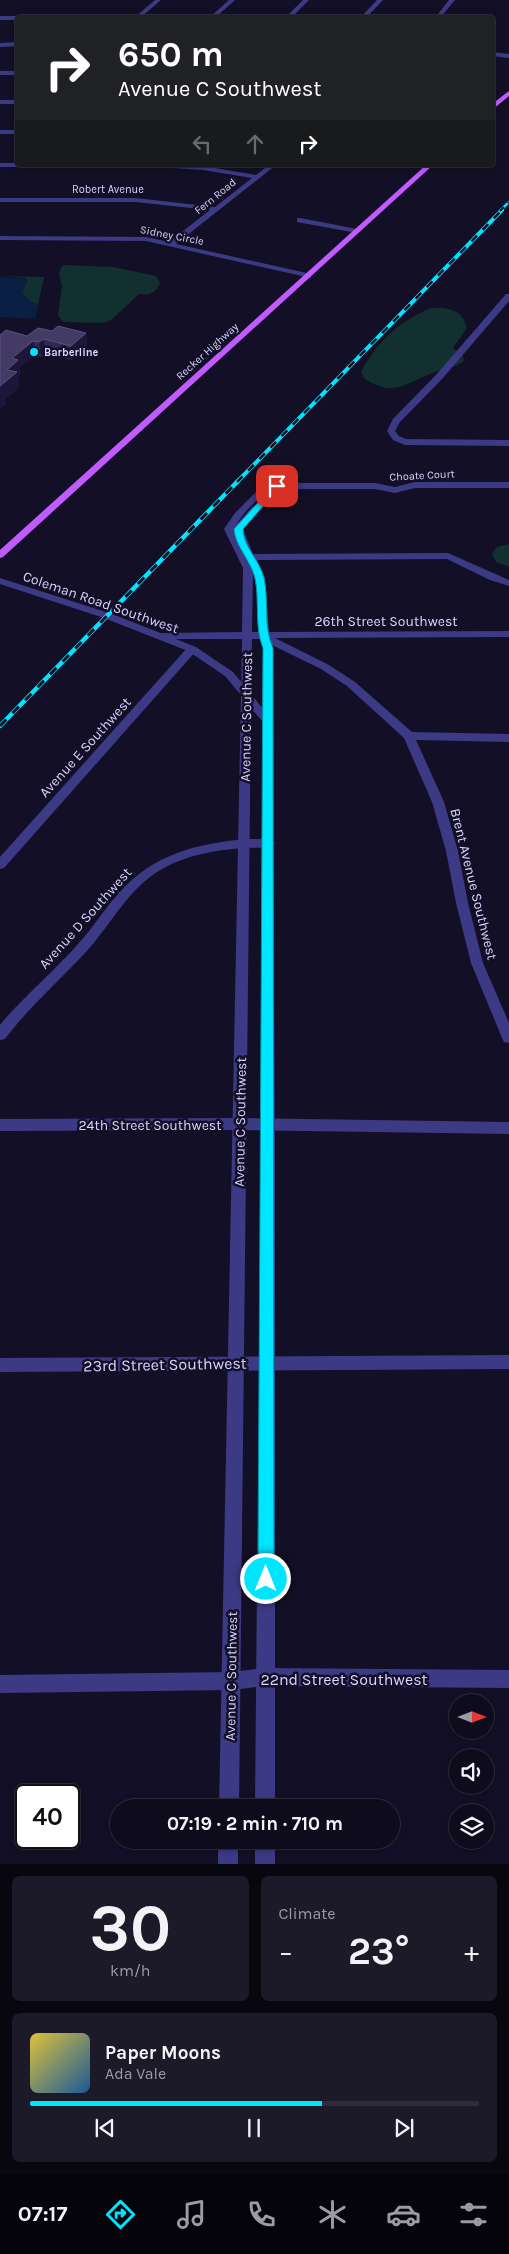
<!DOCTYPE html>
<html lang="en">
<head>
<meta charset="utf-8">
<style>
  :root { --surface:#0e0b1c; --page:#1c1929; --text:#f1f3f6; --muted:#9b9ba3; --line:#2e2b3b; --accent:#00e5ff }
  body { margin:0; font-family:Karla,sans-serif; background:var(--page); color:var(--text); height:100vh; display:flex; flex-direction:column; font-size:19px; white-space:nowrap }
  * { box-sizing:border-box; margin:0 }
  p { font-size:16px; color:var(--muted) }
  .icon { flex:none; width:28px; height:28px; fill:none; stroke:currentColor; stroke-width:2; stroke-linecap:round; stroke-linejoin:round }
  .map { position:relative; height:1864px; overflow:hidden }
  .panel { display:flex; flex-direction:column; gap:12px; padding:12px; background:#08060f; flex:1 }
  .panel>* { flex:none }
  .guide { position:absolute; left:15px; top:15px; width:480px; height:152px; border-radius:5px; box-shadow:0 2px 8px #0003,0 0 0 1px var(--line); background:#202124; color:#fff; overflow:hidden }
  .needle { width:32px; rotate:90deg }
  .fabs { position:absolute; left:449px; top:1694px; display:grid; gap:10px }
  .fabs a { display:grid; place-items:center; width:45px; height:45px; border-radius:50%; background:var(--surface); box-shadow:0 2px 8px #0003,0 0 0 1px var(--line); font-size:25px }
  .speed { position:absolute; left:15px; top:1784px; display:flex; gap:10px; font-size:25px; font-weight:700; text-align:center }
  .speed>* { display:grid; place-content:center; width:65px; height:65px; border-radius:50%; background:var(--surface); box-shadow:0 2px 8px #0003,0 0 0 1px var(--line); line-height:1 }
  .speed .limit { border:2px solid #111; border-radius:8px; background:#fff; color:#111 }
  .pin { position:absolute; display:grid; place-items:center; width:42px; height:42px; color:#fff; margin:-21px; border-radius:10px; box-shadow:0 2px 8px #0006 }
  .me { position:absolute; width:55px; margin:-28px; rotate:0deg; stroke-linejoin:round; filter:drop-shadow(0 0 4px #0008) }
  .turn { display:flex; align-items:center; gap:18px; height:105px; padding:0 20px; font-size:22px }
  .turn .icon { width:65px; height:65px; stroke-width:2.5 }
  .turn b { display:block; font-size:35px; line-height:42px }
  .lanes { display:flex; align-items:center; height:48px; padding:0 20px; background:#0003; justify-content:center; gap:25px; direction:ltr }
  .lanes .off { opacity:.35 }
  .big { font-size:38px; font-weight:700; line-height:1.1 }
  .panel .widget { flex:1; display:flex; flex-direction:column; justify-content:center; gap:8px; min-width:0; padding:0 18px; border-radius:8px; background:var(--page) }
  .panel .dial { align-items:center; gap:0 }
  .dial b { font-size:65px; line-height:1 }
  .song { display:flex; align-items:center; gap:15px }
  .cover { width:60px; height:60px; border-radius:8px; background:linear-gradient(135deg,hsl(50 70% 55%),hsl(210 70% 35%)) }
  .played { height:5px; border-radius:2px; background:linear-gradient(90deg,var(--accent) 65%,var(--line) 65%) }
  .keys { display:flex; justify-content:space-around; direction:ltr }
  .heat { display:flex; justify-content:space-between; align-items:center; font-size:28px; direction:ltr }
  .panel .tiles { flex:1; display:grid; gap:12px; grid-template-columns:1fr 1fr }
  .widget:last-child { grid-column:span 2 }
  .trip { position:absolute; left:110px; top:1799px; width:290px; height:50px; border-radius:25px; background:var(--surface); box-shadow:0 2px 8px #0003,0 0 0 1px var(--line); font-weight:700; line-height:50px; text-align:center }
  .tab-bar { display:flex; height:80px; justify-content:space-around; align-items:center; background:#06040b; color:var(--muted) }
  .tab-bar .icon { width:35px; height:35px }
  .tab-bar .on { color:var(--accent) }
  .tab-bar b { font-size:22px; color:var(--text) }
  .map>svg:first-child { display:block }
  .green { fill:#12302f }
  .water { fill:#0a1f44 }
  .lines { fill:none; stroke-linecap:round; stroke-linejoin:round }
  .minor { fill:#3d3a85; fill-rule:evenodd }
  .tertiary { fill:#3d3a85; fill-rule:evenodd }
  .primary { fill:#c25bff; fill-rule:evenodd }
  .rail-far2-casing { stroke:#00e5ff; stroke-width:2.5 }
  .rail-far1-casing { stroke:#00e5ff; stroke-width:4 }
  .rail-casing { stroke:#00e5ff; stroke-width:4.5 }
  .rail-far2 { stroke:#130f26; stroke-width:2; stroke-dasharray:5.5; stroke-linecap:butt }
  .rail-far1 { stroke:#130f26; stroke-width:2.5; stroke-dasharray:8; stroke-linecap:butt }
  .rail { stroke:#130f26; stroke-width:3; stroke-dasharray:9; stroke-linecap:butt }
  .wall { fill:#312854 }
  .shaded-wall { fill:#1d163a }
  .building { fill:#433a66; stroke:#5a527e }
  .route { fill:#00e5ff; stroke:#0095a6 }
  .poi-dot { fill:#00e5ff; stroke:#130f26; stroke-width:2 }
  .labels { text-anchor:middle; stroke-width:5; stroke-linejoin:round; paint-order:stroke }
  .far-street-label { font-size:11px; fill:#d9d4ff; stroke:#130f26 }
  .far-poi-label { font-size:11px; font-weight:bold; fill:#d9d4ff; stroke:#130f26; text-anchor:start }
  .street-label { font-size:14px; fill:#d9d4ff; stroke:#130f26 }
  .near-street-label { font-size:16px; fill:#d9d4ff; stroke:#130f26 }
</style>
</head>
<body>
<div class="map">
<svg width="509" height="1864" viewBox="0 0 509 1864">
  <rect width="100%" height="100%" fill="#130f26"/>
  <g class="green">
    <path d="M65,265L113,267L156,276L160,283C156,293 149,296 139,294L110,321L102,323L63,322L58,315L62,285L59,274L62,266Z"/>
    <polygon points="0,276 44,277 38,305 28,300 22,292 27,281 25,278"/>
    <path d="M431,308C448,307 463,310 467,328L453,348L463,356L464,361C454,369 443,368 432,373C405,384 392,398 364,378L361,372C377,342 399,321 431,308Z"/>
    <polygon points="509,544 509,567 496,562 492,554 497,547"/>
  </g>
  <polygon class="water" points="0,277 27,279 22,292 28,300 38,305 35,319 0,317"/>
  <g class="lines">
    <g class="minor">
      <polygon points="155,0 161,0 140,18 134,18"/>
      <polygon points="229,0 235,0 215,18 209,18"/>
      <polygon points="303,0 309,0 291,18 285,18"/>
      <polygon points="377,0 383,0 366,18 360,18"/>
      <polygon points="449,0 455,0 440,18 435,18"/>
      <polygon points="0,16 18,16 20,18 18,18 18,20 0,20"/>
      <polygon points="18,42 18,46 0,47 0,43"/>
      <polygon points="492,52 509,54 509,58 492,56"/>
      <rect x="0" y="71" width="18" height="4"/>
      <rect x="0" y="100" width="18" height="4"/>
      <rect x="0" y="130" width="18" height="4"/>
      <polygon points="0,163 18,163 18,165 21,165 18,167 0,167"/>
      <polygon points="155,165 203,166 256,175 269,165 276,165 176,244 311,274 311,278 146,241 0,240 0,236 146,237 169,242 210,210 135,202 0,202 0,198 135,198 215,207 252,178 203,170 158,167"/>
      <polygon points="300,218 357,229 361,231 357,233 297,222 297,218"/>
      <polygon points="506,294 509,294 509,301 442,379 400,422 395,431 399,436 406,439 509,440 509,446 405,445 393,440 387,431 393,419 436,375"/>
      <path d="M415,482H509V488H415L395,493L375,489H277C260,493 245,511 236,525L253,506H259V510L243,529L253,554L448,553L509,580V586L490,580L447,559L257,560L265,578L269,632L509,631V637L275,638L329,665L355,682L412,732L509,734V742L416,740L444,802L458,851L468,903L483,963L509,1023V1043L504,1042L502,1038L471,963L456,903L446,851L432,802L404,738L347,686L321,669L272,645V720L267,724L263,722L262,720L263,648L260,639H252L251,696L246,699L241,696L242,639H163L158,636L163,633L242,632L243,568L224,529L235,513L261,487L264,486L277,483H375L395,487ZM253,571L256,587L258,632H252Z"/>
      <polygon points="192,646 197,649 196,651 4,868 0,869 0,857 188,647"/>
      <path d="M248,839H269L275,843C270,850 255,847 246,848C216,850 189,854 162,869C128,888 111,925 85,953C58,982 29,1007 5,1039L0,1040V1025L4,1020C28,993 55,970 78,944C93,928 104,909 119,893C153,854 198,843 248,839Z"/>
      <polygon points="241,1118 509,1122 509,1134 241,1130 0,1131 0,1119"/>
      <polygon points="509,1355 509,1369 0,1372 0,1358"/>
      <polygon points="265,1668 509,1670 509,1688 265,1686 232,1690 0,1693 0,1675 232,1672"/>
    </g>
    <g class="tertiary">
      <polygon points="0,578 112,614 196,647 233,672 272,720 275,1125 275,1808 255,1808 261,1125 262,721 251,708 239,1808 219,1808 241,695 225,676 188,651 104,618 0,584"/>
      <rect x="218" y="1840" width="20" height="24"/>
      <rect x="255" y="1840" width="20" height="24"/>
    </g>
    <g class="primary">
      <polygon points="509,91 509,96 492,110 492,104"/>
      <polygon points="426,165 433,165 3,557 0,558 0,550"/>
    </g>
    <defs>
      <polyline id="rail-far2" points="500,211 509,202"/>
      <polyline id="rail-far1" points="237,482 502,210"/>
      <polyline id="rail" points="0,726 238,481"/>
    </defs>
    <use href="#rail-far2" class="rail-far2-casing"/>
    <use href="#rail-far1" class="rail-far1-casing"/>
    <use href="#rail" class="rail-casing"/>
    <use href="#rail-far2" class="rail-far2"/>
    <use href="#rail-far1" class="rail-far1"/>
    <use href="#rail" class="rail"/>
  </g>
  <polygon class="wall" points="52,331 86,333 87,347 72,360 45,353 41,357 35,355 19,368 20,375 18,377 19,387 5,399 6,404 0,409 0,335 27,336"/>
  <g class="shaded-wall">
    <polygon points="86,333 87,347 72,360 71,346"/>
    <polygon points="44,339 45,353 41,357 39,342"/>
    <polygon points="33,341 35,355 19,368 20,375 18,377 19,387 5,399 6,404 0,409 0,386 12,358"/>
  </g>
  <polygon class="building" points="58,326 86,333 71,346 44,339 39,342 33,341 12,358 18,360 7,370 17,372 0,386 0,335 6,330 27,336 38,328 52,331"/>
  <path class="route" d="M274,485L281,486L243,529C243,546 260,561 264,578C269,601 263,626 273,648L274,1579L271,1585L266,1587L260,1585L258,1579L263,648C254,626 260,601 255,578C251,561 235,546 234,529Z"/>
  <circle class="poi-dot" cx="34" cy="352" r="5"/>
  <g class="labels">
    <g class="far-street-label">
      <text x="108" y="193">Robert Avenue</text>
      <text transform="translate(215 196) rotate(-39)" y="4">Fern Road</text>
      <text transform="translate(172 235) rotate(11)" y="4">Sidney Circle</text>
      <text transform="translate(207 351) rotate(-42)" y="4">Recker Highway</text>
      <text transform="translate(422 475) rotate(-3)" y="4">Choate Court</text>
    </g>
    <g class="far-poi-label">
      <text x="44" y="356">Barberline</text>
    </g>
    <g class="street-label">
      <text transform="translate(101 602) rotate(19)" y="5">Coleman Road Southwest</text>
      <text x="386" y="626">26th Street Southwest</text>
      <text transform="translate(246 717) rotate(-89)" y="5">Avenue C Southwest</text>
      <text transform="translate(85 747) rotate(-48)" y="5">Avenue E Southwest</text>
      <text transform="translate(474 884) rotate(76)" y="5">Brent Avenue Southwest</text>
      <text transform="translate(85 918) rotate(-48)" y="5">Avenue D Southwest</text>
      <text transform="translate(240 1122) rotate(-89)" y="5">Avenue C Southwest</text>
      <text x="150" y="1130">24th Street Southwest</text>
      <text transform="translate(231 1676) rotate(-89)" y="5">Avenue C Southwest</text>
    </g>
    <g class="near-street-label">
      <text transform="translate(165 1364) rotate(-1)" y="6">23rd Street Southwest</text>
      <text x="344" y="1685">22nd Street Southwest</text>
    </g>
  </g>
</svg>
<div class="fabs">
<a><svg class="needle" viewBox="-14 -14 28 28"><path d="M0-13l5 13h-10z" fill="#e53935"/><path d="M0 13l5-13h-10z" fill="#9b9ba3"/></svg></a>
<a><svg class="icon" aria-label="sound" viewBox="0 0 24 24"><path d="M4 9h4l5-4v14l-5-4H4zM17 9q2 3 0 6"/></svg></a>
<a><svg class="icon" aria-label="layers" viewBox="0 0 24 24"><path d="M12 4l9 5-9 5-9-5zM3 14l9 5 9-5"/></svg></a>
</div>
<div class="speed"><div class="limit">40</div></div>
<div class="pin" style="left:277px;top:486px;background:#d93025"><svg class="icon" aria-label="arrive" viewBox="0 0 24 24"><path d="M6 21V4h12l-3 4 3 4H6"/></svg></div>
<svg class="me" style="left:266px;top:1579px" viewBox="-20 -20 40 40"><circle r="17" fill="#00e5ff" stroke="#fff" stroke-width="3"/><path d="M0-11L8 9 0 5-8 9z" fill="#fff"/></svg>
<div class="trip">07:19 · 2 min · 710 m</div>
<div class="guide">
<div class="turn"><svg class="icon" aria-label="right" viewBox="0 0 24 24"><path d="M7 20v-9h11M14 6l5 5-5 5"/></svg><div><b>650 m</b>Avenue C Southwest</div></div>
<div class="lanes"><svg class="icon off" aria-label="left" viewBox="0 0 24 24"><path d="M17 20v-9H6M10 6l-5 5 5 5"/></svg><svg class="icon off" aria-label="ahead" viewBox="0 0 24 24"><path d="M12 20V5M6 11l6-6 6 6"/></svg><svg class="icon" aria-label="right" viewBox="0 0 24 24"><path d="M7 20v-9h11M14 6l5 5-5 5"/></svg></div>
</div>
</div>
<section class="panel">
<div class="tiles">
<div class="widget dial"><b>30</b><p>km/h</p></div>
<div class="widget"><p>Climate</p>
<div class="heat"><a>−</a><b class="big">23°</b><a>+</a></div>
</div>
<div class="widget">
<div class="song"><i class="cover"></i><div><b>Paper Moons</b><p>Ada Vale</p></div></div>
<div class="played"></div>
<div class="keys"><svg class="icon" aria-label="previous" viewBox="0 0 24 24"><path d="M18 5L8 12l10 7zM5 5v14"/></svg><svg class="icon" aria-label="pause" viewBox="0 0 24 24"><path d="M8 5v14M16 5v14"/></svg><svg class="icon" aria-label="next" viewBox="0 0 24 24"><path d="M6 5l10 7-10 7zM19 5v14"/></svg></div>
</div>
</div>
</section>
<nav class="tab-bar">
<b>07:17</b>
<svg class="icon on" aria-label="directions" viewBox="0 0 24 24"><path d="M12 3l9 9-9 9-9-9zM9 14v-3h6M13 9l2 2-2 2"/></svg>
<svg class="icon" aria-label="music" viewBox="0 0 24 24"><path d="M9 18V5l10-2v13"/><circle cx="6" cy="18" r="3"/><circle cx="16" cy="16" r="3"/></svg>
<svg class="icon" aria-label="phone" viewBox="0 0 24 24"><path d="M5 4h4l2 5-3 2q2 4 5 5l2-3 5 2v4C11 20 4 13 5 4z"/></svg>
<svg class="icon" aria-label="climate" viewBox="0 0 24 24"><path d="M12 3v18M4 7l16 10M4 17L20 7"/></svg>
<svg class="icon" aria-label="car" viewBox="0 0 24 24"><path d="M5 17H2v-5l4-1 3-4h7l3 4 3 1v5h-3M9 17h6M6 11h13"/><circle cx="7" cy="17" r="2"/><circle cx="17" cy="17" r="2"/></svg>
<svg class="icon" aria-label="filters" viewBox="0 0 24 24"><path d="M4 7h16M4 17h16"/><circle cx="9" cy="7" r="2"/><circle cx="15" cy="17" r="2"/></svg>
</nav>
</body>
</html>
